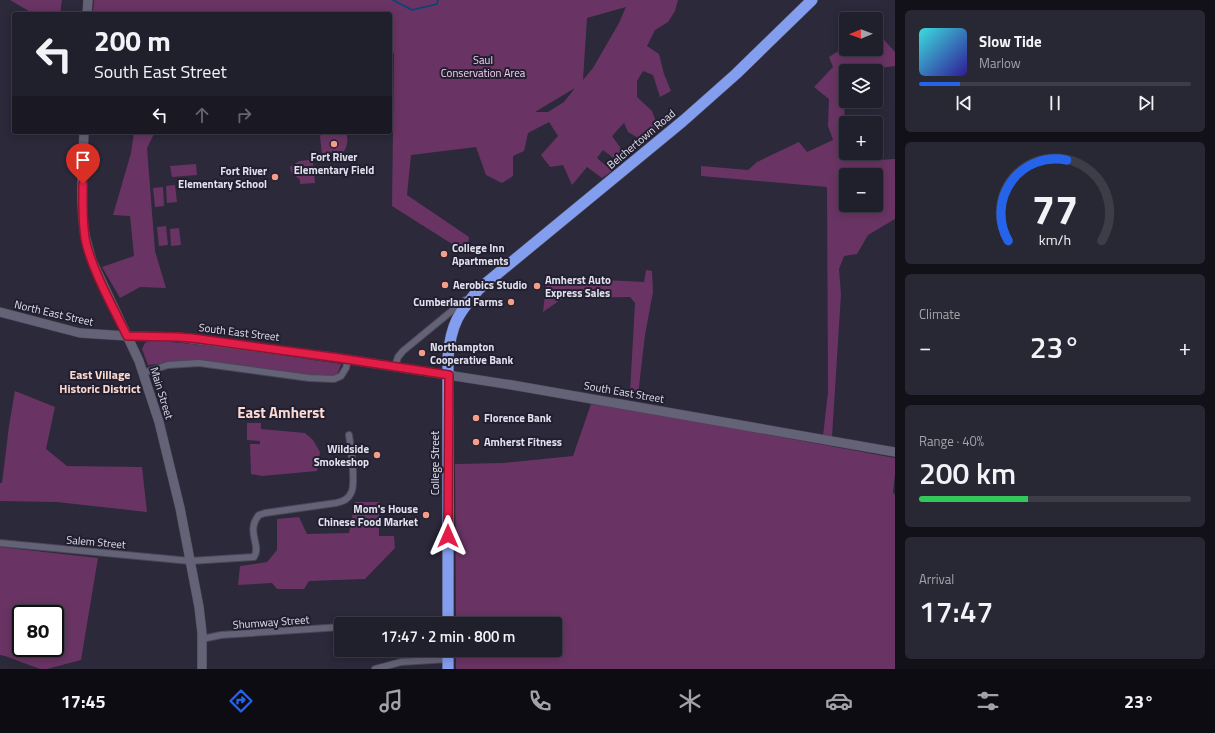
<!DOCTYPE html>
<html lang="en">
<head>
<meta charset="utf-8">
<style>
  :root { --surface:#201f2c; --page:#282734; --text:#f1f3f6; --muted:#a2a2a9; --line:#3d3d48; --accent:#2563eb }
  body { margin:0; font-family:"Titillium Web",sans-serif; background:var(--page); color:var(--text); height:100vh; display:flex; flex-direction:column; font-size:15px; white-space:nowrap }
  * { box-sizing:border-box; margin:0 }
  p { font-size:13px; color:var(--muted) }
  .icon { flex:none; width:22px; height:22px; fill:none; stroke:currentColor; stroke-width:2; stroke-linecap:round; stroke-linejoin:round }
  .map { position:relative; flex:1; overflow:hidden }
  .side { display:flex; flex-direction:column; gap:10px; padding:10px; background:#121118; width:320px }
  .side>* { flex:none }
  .banner { position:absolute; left:12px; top:12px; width:380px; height:122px; border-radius:4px; box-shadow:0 2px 10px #0003,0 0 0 1px var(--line); background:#201f2c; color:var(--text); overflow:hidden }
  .needle { width:26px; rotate:269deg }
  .fabs { position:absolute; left:839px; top:12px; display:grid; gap:8px }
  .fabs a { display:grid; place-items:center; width:44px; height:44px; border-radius:4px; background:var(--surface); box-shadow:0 2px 10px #0003,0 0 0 1px var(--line); font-size:20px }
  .speed { position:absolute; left:12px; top:605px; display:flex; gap:8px; font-size:20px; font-weight:700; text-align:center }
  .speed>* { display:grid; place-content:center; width:52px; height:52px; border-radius:50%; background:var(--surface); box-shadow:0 2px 10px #0003,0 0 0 1px var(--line); line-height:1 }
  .speed .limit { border:2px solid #111; border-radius:6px; background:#fff; color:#111 }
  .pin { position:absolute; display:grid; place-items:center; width:34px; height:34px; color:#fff; margin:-41px -17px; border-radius:50% 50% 50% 0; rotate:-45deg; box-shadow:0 0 4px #0007 }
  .pin .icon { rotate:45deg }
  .me { position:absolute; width:44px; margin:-22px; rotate:0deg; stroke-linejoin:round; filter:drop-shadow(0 0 3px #0008) }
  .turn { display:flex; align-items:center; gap:14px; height:84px; padding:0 16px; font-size:18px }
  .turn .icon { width:52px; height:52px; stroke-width:2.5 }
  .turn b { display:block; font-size:28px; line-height:34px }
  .lanes { display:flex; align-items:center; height:38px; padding:0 16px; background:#0003; justify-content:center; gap:20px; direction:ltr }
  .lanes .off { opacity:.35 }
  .big { font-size:30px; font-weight:600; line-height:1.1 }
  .side .card { flex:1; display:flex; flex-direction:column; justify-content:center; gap:6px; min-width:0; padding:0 14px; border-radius:6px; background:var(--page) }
  .side .dial { align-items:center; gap:0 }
  .dial svg { height:104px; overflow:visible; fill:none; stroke:var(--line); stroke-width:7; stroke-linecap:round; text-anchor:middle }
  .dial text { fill:var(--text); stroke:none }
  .song { display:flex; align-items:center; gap:12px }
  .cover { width:48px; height:48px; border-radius:6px; background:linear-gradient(135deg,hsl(180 70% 55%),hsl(250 70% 35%)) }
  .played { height:4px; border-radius:2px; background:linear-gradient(90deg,var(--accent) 15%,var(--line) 15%) }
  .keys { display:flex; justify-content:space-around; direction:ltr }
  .heat { display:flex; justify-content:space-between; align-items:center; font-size:22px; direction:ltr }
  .charge { height:6px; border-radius:3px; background:linear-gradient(90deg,#34c759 40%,var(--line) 0) }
  .trip { position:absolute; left:334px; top:617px; width:228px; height:40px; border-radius:4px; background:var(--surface); box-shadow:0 2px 10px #0003,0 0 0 1px var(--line); font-weight:600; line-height:40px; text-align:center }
  .tab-bar { display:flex; height:64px; justify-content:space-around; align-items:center; background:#0d0c12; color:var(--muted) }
  .tab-bar .icon { width:28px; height:28px }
  .tab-bar .selected { color:var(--accent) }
  .tab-bar b { font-size:18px; color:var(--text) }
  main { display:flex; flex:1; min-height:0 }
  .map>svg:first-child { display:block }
  .green { fill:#693463; fill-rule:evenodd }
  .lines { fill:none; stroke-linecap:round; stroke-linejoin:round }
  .stream { stroke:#00477a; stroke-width:1.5 }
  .street-casing { stroke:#4a4756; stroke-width:8 }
  .secondary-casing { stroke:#4a4756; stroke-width:10 }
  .highway-casing { stroke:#4a4756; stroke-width:12 }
  .street { stroke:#646276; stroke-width:6 }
  .secondary { stroke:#646276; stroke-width:9 }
  .highway { stroke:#839eee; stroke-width:11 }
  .route-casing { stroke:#92132f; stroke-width:10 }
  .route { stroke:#e11d48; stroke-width:7 }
  .poi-dot { fill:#f49e89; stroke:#211f30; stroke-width:1.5 }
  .labels { text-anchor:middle; stroke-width:4; stroke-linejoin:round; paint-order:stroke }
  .park-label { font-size:11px; fill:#fad6f4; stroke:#211f30 }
  .street-label { font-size:11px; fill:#e2e1ed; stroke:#211f30 }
  .poi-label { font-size:11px; font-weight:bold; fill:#e2e1ed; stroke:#211f30; text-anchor:start }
  .neighbourhood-label { font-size:12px; font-weight:bold; fill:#fcd9d1; stroke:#211f30 }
  .district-label { font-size:15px; font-weight:bold; fill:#fcd9d1; stroke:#211f30 }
</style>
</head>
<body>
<main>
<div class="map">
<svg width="895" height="669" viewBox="0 0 895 669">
  <rect width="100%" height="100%" fill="#2b293a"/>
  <g class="green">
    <polygon points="10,0 62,0 60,14 34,14"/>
    <path d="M94,0H678L675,11L668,22L655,30L647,46L659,54L664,74L671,91L660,97L653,75L643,71L637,81V97L652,111L659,129L645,142L628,132L624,123L612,136L627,157L620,163L603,150L597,158L612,171L602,178L587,167L572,185L563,165L550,167L541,155L558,136L549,122L528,133L524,151L513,156V176L502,183L486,175L476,147L411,155L407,195L469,237L467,253H453L452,244L392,206L394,53H390V14H148L93,13ZM626,7L619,23L593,68L583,80L587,18ZM575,88L564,102L548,112H535Z"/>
    <path d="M876,31L895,52V66L856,71H846L844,84L845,144L846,153H849L851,158L861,161L895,159V219L868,235L857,254L844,256L839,269L841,294L832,437L823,436L828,392L827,187L701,176V166L748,170L757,162L799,142L807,152L833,140L828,126L829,99L814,87L833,67L829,57L846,46V49H876ZM846,175H876V205H846Z"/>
    <polygon points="134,132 155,132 147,148 155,251 166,288 140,287 120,298 102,267 134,256 130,216 113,215 131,153"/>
    <path d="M322,132H346C349,140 347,149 341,155L322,154L320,137Z"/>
    <polygon points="309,160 313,162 315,183 300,184 300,180 291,172 290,167 299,161"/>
    <polygon points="196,164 197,175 172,177 170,166"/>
    <polygon points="175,185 177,202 167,203 166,186"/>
    <polygon points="163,187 164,206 155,207 153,188"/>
    <polygon points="166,226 168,245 159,246 157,227"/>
    <polygon points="179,228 181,245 171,246 170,229"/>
    <polygon points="646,270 652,271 653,292 645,335 638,395 630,392 635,303 630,297 563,298 543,312 547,277 644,282"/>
    <path d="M152,340L230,348L341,364C338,374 337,376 325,378L176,362L148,365L142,349L145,343Z"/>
    <polygon points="15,391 55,407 46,449 67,466 142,467 147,512 57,502 0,501 0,483 2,483 9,426"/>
    <polygon points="591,404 667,416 895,458 895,474 893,492 895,495 895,669 456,669 456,650 555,650 555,624 456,624 455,464 503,463 573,456"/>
    <polygon points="247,423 261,423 261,429 305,433 313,440 320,452 317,471 262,476 251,474 250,444 260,444 260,441 247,440"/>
    <polygon points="355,502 379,502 379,536 394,536 395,548 365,579 309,581 304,589 277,589 272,583 238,585 240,566 267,562 277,550 277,519 299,517 307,534 349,533"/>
    <path d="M0,547L98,558L81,660L47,669H40L5,656L0,655ZM21,614H55V648H21Z"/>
  </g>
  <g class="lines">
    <polyline class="stream" points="393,0 412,10 437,4 438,0"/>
    <defs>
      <g id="street">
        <polyline points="395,366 398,357 403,351 465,300"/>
        <polyline points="143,373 168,365 199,363 309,378 334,379 341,376 346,368 348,359"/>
        <path d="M0,543L190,561L254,557C262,546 245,531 259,515L265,513L336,503C342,502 348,500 351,493C356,485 351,447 349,435"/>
        <polyline points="378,624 448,621"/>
        <polyline points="202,639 221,635 341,627"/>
        <polyline points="375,669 401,662 448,659"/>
      </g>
      <g id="secondary">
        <polyline points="87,14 88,0"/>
        <path d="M84,132C83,163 80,198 84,228C85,239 89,250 92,261L139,361L159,422L180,508L199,607L202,633V669"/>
        <polyline points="0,312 80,333 127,336 177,337 339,358 512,385 895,452"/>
      </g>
      <g id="highway">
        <path d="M448,624V357C451,324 458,314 479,289L683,121L736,74L812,0"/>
        <polyline points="448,669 448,650"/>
      </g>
    </defs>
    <use href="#street" class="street-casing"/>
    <use href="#secondary" class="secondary-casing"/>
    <use href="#highway" class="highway-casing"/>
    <use href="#street" class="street"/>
    <use href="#secondary" class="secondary"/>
    <use href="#highway" class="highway"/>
  </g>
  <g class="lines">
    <defs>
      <path id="route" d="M83,184C83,204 82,224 86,243C94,274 113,307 127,336L177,337L192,338L339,358L449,375L448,536"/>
    </defs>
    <use href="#route" class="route-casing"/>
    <use href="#route" class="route"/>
  </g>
  <g class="poi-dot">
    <circle cx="334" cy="144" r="4"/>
    <circle cx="275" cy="177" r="4"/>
    <circle cx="444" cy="254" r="4"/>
    <circle cx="445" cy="285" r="4"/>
    <circle cx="537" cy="286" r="4"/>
    <circle cx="511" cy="302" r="4"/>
    <circle cx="422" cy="353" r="4"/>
    <circle cx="476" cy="418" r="4"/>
    <circle cx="476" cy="442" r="4"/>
    <circle cx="377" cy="455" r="4"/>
    <circle cx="426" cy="515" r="4"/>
  </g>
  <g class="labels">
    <g class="park-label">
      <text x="483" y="64">Saul<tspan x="483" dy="13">Conservation Area</tspan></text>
    </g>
    <g class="street-label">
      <text transform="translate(641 139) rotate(-40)" y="4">Belchertown Road</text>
      <text transform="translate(54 313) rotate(13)" y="4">North East Street</text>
      <text transform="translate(239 332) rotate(7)" y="4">South East Street</text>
      <text transform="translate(624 392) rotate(10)" y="4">South East Street</text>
      <text transform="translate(162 393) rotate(73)" y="4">Main Street</text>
      <text transform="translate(435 463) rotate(-90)" y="4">College Street</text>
      <text transform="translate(96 542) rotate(5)" y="4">Salem Street</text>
      <text transform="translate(271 622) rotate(-4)" y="4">Shumway Street</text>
    </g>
    <g class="poi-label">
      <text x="334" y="161" text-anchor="middle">Fort River<tspan x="334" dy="13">Elementary Field</tspan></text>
      <text x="267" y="175" text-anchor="end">Fort River<tspan x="267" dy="13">Elementary School</tspan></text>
      <text x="452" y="252">College Inn<tspan x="452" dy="13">Apartments</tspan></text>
      <text x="545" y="284">Amherst Auto<tspan x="545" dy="13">Express Sales</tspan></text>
      <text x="453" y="289">Aerobics Studio</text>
      <text x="503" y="306" text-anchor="end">Cumberland Farms</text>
      <text x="430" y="351">Northampton<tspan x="430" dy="13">Cooperative Bank</tspan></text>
      <text x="484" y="422">Florence Bank</text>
      <text x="484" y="446">Amherst Fitness</text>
      <text x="369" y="453" text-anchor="end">Wildside<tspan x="369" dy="13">Smokeshop</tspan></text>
      <text x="418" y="513" text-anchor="end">Mom's House<tspan x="418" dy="13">Chinese Food Market</tspan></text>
    </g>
    <g class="neighbourhood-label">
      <text x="100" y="379">East Village<tspan x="100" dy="14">Historic District</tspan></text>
    </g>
    <g class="district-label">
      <text x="281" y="418">East Amherst</text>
    </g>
  </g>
</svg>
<div class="fabs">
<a><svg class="needle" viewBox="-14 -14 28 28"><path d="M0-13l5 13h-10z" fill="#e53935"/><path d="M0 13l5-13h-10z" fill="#a2a2a9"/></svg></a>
<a><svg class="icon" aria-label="layers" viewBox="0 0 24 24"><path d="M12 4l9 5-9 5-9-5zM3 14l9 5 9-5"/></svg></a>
<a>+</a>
<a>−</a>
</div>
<div class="speed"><div class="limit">80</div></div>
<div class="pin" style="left:83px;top:184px;background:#d93025"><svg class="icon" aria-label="arrive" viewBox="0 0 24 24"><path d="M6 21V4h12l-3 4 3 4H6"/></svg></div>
<svg class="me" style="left:448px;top:536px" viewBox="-20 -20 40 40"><path d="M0-17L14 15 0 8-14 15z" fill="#e11d48" stroke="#fff" stroke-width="4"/></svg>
<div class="trip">17:47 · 2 min · 800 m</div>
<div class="banner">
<div class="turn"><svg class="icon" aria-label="left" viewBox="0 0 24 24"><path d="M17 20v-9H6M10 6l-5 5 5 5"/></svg><div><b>200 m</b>South East Street</div></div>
<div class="lanes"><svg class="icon" aria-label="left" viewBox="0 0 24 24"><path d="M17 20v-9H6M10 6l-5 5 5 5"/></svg><svg class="icon off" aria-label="ahead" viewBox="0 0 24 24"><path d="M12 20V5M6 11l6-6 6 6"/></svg><svg class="icon off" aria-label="right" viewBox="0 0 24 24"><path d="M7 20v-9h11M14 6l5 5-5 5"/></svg></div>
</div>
</div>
<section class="side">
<div class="card">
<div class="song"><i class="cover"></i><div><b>Slow Tide</b><p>Marlow</p></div></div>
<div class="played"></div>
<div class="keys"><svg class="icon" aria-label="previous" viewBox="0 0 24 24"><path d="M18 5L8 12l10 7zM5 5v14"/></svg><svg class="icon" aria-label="pause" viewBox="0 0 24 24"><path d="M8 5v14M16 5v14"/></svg><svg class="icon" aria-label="next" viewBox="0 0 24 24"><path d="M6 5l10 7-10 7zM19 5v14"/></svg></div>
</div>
<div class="card dial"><svg viewBox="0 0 100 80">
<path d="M14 69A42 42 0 1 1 86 69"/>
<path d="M14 69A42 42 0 0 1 59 7" stroke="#2563eb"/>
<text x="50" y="56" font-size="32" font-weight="700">77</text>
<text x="50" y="72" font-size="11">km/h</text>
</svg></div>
<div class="card"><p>Climate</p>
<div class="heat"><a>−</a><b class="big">23°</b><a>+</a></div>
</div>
<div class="card"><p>Range · 40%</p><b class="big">200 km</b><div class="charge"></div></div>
<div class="card"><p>Arrival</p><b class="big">17:47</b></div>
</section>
</main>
<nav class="tab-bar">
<b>17:45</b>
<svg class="icon selected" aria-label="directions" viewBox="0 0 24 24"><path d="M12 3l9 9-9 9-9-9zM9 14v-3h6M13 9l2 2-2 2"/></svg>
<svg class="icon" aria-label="music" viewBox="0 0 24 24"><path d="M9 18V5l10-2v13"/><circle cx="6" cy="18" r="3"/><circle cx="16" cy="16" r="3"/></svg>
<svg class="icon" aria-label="phone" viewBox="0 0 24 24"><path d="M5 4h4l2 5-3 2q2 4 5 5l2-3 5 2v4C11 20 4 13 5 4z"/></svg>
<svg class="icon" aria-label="climate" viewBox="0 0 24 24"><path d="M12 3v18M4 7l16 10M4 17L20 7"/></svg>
<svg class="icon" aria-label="car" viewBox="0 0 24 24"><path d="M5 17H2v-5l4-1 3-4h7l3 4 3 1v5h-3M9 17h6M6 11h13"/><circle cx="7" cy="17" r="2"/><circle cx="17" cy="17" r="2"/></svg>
<svg class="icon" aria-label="filters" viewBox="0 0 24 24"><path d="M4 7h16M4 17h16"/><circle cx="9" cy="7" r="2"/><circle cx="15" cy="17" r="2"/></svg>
<b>23°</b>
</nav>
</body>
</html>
